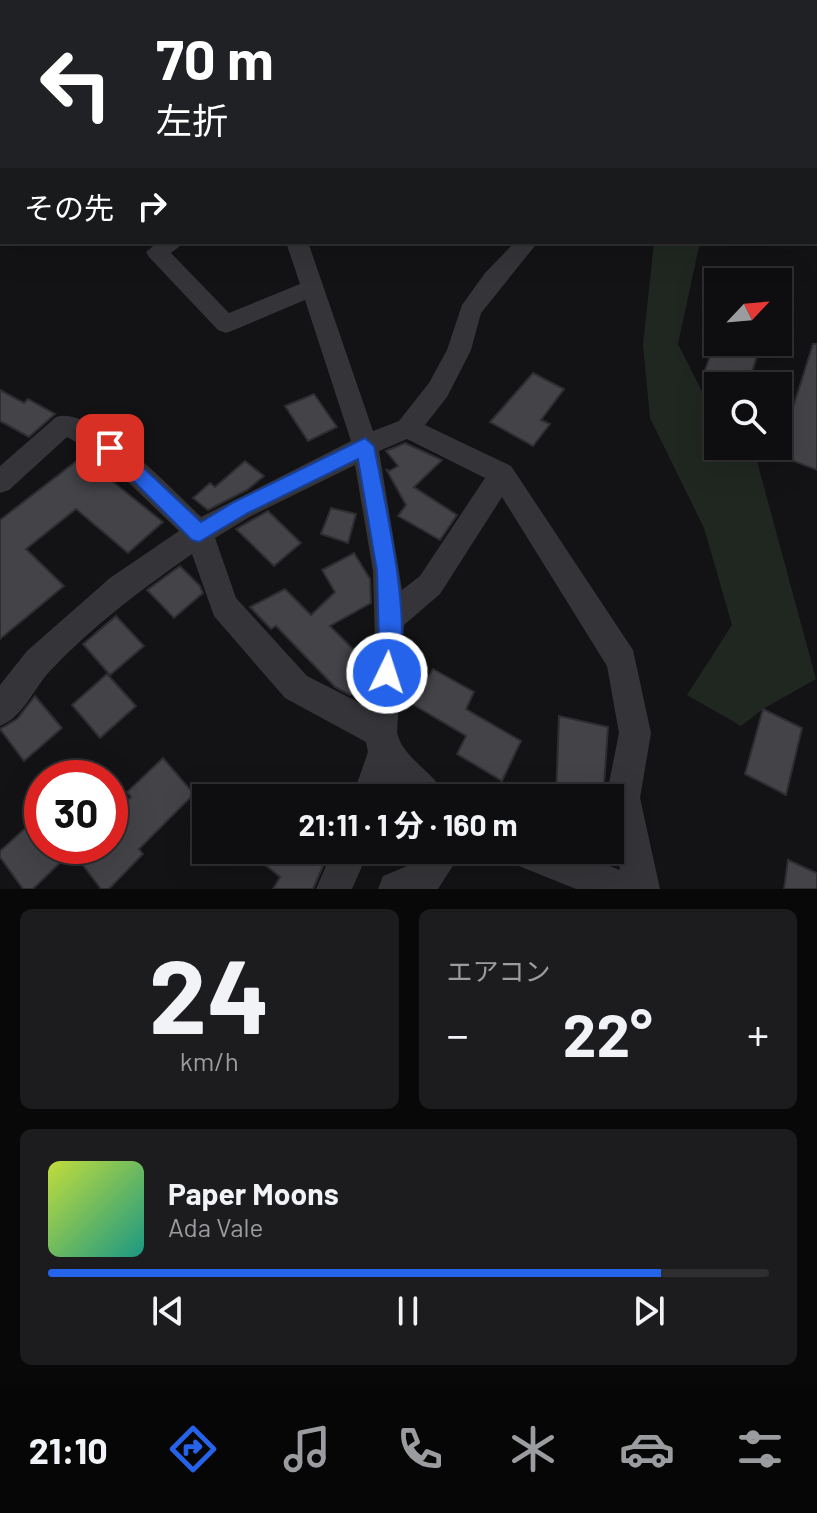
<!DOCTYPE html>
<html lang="ja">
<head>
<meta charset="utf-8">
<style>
  :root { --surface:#0e0e10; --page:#1c1c1e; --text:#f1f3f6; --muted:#9b9c9f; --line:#2e2e30; --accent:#2563eb }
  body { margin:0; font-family:Barlow,"Noto Sans JP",sans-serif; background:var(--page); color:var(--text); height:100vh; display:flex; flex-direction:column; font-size:30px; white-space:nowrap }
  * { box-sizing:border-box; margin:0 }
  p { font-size:26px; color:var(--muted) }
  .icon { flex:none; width:44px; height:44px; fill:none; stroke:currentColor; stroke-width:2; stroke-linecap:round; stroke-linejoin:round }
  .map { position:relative; height:889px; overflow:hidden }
  .drawer { display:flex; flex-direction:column; gap:20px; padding:20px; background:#080809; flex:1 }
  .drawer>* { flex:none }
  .hud { position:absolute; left:0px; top:0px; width:818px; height:244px; box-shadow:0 8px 32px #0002,0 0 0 2px var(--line); background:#202124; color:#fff; overflow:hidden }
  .needle { width:52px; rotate:64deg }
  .controls { position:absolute; left:704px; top:268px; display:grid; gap:16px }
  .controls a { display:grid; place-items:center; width:88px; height:88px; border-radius:0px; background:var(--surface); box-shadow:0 8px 32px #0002,0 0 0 2px var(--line); font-size:40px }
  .speed { position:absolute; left:24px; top:760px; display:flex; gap:16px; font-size:40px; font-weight:700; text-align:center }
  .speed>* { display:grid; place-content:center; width:104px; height:104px; border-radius:50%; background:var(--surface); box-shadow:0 8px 32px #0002,0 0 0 2px var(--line); line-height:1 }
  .speed .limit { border:12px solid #d22; background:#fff; color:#111 }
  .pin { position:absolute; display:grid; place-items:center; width:68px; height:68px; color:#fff; margin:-34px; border-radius:16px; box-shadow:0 4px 12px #0006 }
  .me { position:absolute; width:88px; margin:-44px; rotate:4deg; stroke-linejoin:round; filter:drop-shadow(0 0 6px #0008) }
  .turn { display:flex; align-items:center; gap:28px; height:168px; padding:0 24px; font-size:36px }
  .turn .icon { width:104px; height:104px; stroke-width:2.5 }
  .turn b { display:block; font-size:56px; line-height:68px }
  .then { display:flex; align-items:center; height:76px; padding:0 24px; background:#0003; gap:16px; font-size:30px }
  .big { font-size:60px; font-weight:700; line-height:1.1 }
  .drawer .tile { flex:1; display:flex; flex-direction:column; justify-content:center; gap:12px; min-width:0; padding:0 28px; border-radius:12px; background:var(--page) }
  .drawer .dial { align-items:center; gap:0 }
  .dial b { font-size:104px; line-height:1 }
  .song { display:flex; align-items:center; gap:24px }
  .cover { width:96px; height:96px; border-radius:12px; background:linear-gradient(135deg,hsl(70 70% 55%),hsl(170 70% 35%)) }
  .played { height:8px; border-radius:4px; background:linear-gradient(90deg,var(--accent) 85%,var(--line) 85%) }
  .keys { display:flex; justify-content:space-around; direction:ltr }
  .heat { display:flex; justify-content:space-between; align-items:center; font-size:44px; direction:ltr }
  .drawer .tiles { flex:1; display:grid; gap:20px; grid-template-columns:1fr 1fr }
  .tile:last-child { grid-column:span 2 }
  .trip { position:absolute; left:192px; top:784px; width:432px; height:80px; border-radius:0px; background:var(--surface); box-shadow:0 8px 32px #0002,0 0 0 2px var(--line); font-weight:700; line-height:80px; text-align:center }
  .tab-bar { display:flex; height:128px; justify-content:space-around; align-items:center; background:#060606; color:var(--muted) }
  .tab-bar .icon { width:56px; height:56px }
  .tab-bar .active { color:var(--accent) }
  .tab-bar b { font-size:36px; color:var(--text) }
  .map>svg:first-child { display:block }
  .green { fill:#202721 }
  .building { fill:#434348; stroke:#2e2d31; stroke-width:2 }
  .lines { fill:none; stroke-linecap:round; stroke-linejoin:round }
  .minor { fill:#353539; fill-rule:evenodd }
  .primary { stroke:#515258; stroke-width:40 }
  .route { fill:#2563eb; stroke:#184099; stroke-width:2 }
</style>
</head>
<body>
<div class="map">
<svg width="817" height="889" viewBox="0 0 817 889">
  <rect width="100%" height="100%" fill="#131315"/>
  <polygon class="green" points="654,242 700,242 678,344 710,407 718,415 718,446 747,446 755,454 816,679 763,709 741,726 687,695 732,625 704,528 650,418 643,345"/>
  <g class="building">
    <polygon points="715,342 761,342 748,386 704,373"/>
    <polygon points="813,344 817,344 817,470 778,455"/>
    <polygon points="533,373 564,389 541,420 550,424 533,446 490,422"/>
    <polygon points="0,390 24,403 28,399 55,414 29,437 0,421"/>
    <polygon points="314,394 337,427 308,441 285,406"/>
    <polygon points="405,443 442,460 414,487 457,515 440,540 398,516 406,505 386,469 389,471 398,466 386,451"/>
    <polygon points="88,452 118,476 112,481 163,522 128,553 76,509 26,549 64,586 0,639 0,520"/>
    <polygon points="245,461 264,476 247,490 208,510 193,498 210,483 215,487"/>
    <polygon points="331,508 356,514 348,543 321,534"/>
    <polygon points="268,511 301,543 274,566 236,529"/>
    <polygon points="354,553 370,579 371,603 330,626 370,666 368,677 350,695 335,687 276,626 271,629 250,607 285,589 311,615 335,592 322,570"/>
    <polygon points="180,566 200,586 203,593 174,618 147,590"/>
    <polygon points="116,616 144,646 110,675 83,644"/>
    <polygon points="433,669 474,692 466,709 521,741 502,781 457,754 466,736 412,704"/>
    <polygon points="107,674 136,706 100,738 72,705"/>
    <polygon points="35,696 62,728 24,761 0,729 17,719"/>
    <polygon points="763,709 802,728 786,795 745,774"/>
    <polygon points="559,716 608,727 603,798 556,798"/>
    <polygon points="163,758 194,794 139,849 143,854 109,889 101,889 72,851 33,889 23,889 0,857 0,851 42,813 42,846 110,846 110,817 131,797 127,792"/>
    <polygon points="247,850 330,850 313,889 273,889 280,877"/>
    <polygon points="788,860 817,873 817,889 784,889"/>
  </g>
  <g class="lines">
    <g class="minor">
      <polygon points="163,0 182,0 162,2"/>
      <polygon points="206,0 223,0 205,2"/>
      <polygon points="559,0 575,0 576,2 560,2"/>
      <polygon points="799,0 815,0 798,2"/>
      <rect x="816" y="23" width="1" height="11"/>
      <polygon points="2,126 2,139 0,140 0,127"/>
      <polygon points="2,221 2,235 0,236 0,222"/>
      <path d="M158,242H185L171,253L229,313L300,284L286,242H308L373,431L399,421L429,383L447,350L462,305L485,273L515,242H538L481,313L471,350L447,397L425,425L511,466L633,650L651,733L640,798L660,889H576L509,862L503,850H568L620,870L610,818V798H606L619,733L607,666L502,497L440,594L404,625L397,732C402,759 436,772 447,798H406L391,782L386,798H352L368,752L366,742L285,698L214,616L192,554C142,589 91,627 49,672C33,690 23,717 0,726V685L27,651L110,578L179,531L101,456L67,437L9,490L0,493V466L56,417C93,405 175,492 201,517L351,441L305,300L234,330L226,333L218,330L149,257L146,252ZM407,439L485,478L420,576L402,590L379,451ZM355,465L373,571L375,643L368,707L307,676L236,598L215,538L251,516Z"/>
      <polygon points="333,850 369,850 352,889 316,889"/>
      <polygon points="423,850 463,850 438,889 378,889 383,876 412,864"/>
    </g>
    <g class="primary">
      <polyline points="88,2 90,0"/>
      <polyline points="0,100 2,98"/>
    </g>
  </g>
  <path class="route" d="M365,438L374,446C384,500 416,631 395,680L387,683L379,680L376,673L379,643L377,571L358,459L248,513L199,542L192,540L101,448L104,443H117L201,522L234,502Z"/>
</svg>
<div class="controls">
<a><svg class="needle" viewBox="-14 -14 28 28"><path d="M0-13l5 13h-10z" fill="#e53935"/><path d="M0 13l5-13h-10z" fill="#9b9c9f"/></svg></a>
<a><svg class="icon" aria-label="search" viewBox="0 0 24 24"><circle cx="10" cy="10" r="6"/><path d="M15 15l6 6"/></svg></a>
</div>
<div class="speed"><div class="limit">30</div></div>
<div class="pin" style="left:110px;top:448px;background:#d93025"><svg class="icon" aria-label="arrive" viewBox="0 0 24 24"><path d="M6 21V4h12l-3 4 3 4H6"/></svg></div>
<svg class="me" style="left:387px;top:673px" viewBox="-20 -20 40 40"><circle r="17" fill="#2563eb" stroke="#fff" stroke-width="3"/><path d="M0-11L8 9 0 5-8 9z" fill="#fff"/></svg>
<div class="trip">21:11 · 1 分 · 160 m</div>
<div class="hud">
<div class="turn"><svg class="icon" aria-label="left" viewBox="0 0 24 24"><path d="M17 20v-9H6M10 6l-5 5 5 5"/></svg><div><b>70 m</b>左折</div></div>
<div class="then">その先<svg class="icon" aria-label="right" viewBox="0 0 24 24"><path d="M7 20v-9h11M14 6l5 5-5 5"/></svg></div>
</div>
</div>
<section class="drawer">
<div class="tiles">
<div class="tile dial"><b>24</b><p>km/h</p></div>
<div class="tile"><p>エアコン</p>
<div class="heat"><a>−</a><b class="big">22°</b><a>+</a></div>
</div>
<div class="tile">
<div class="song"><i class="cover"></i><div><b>Paper Moons</b><p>Ada Vale</p></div></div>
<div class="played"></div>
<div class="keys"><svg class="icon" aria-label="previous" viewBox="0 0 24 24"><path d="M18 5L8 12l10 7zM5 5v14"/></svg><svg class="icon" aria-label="pause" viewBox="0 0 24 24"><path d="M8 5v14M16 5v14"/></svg><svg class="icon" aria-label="next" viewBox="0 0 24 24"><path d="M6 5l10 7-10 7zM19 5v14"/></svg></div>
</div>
</div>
</section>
<nav class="tab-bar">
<b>21:10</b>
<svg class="icon active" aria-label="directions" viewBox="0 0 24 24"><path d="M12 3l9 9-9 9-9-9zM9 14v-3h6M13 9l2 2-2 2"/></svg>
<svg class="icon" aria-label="music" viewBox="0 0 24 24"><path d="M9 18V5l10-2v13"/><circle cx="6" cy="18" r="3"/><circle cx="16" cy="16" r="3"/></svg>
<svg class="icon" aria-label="phone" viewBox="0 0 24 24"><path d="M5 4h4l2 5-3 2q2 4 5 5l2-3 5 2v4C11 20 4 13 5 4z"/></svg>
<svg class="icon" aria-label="climate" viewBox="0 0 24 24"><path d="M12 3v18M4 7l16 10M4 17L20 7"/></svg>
<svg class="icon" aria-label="car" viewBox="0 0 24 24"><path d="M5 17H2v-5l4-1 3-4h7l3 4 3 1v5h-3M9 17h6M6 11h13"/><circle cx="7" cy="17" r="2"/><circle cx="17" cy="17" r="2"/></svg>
<svg class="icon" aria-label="filters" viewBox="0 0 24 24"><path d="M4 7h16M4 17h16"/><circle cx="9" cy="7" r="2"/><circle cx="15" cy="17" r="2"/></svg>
</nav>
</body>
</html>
